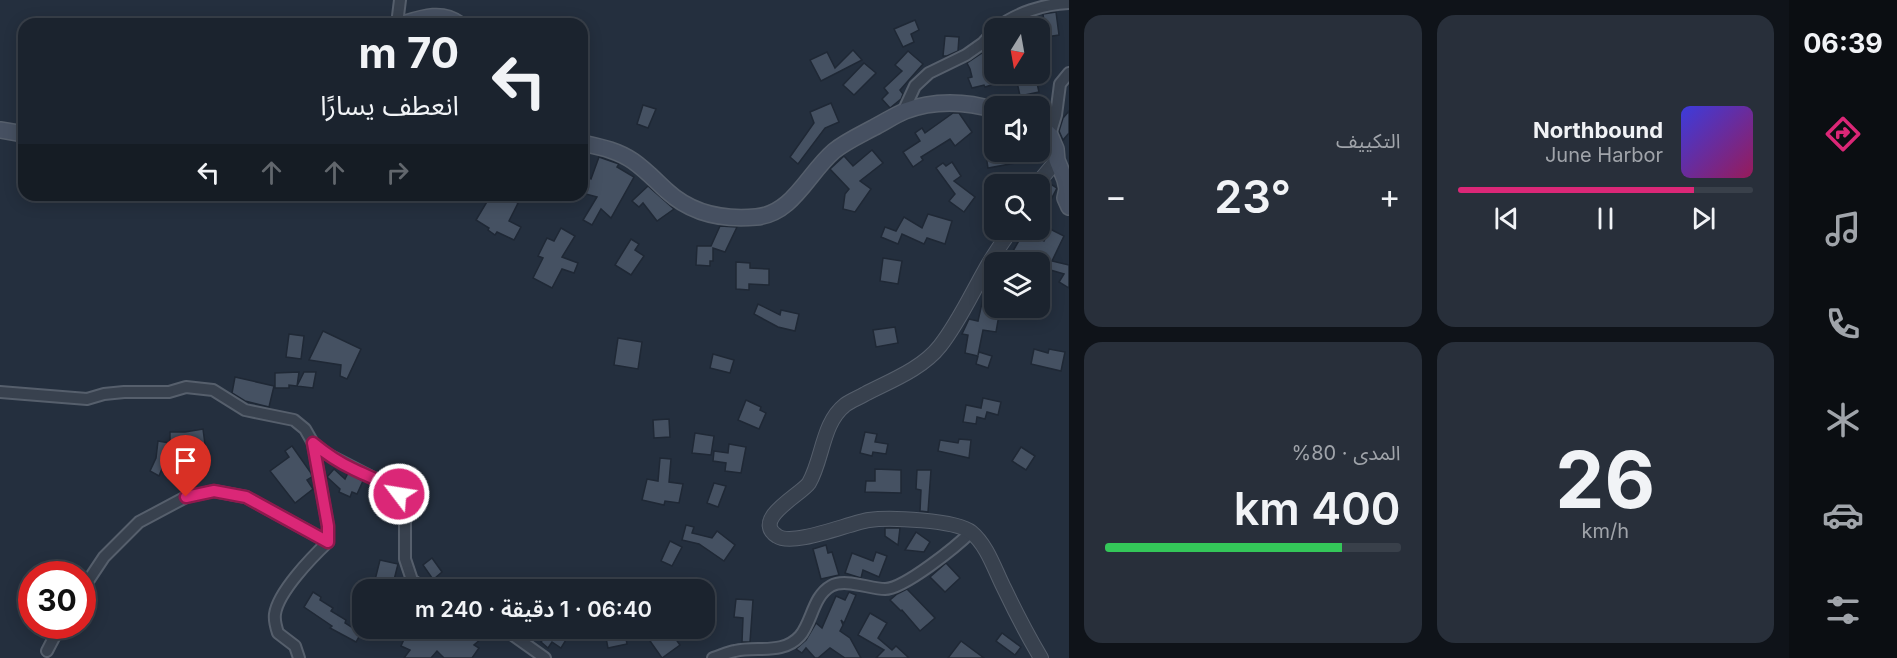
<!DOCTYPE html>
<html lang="ar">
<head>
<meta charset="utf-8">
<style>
  :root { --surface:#1b232e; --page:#282f3a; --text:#f1f3f6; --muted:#a0a4aa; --line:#39404a; --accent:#db2777 }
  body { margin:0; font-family:Inter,"Noto Sans Arabic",sans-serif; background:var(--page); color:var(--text); direction:rtl; height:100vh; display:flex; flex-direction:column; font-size:22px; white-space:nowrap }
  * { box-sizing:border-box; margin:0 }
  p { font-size:20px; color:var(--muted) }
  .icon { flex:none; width:33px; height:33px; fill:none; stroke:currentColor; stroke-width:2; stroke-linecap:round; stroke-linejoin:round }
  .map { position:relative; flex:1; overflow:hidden; direction:ltr }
  .sheet { display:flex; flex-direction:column; gap:15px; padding:15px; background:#0f1319; width:720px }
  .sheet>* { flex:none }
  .banner { position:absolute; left:18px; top:18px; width:570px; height:183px; border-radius:18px; box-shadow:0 3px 15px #0003,0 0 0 2px var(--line); direction:rtl; background:#1b232e; color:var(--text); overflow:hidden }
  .needle { width:39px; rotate:191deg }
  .buttons { position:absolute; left:984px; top:18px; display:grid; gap:12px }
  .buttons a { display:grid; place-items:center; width:66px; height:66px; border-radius:12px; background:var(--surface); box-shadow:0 3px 15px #0003,0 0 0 2px var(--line); font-size:30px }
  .speed { position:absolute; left:18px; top:561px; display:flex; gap:12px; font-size:30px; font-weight:700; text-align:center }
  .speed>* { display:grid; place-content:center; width:78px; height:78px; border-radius:50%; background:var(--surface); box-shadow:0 3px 15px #0003,0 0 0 2px var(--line); line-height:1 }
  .speed .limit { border:9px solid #d22; background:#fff; color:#111 }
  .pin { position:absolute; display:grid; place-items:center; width:51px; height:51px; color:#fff; margin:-62px -26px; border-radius:50% 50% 50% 0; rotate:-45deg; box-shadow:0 0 6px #0007 }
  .pin .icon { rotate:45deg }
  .me { position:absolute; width:66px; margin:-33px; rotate:301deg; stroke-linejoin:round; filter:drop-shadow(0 0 4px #0008) }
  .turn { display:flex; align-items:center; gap:21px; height:126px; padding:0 30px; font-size:27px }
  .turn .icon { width:78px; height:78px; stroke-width:2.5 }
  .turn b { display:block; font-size:42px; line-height:51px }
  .lanes { display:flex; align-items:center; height:57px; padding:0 30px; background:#0003; justify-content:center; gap:30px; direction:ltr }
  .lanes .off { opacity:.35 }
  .big { font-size:45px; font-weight:600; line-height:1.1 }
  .sheet .widget { flex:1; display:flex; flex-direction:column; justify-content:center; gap:9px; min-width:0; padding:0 21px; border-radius:18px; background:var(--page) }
  .sheet .dial { align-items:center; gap:0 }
  .dial b { font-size:78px; line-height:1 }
  .song { display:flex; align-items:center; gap:18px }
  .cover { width:72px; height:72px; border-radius:9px; background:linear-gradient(135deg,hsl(240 70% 55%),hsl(330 70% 35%)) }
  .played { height:6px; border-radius:3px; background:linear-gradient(90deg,var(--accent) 80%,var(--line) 80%) }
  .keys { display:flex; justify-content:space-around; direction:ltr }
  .heat { display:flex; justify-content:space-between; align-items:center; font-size:33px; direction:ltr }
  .charge { height:9px; border-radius:4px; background:linear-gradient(90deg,#34c759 80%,var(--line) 0) }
  .sheet .tiles { flex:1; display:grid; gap:15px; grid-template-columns:repeat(2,1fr) }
  .trip { position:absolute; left:352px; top:579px; width:363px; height:60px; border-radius:18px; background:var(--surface); box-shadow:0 3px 15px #0003,0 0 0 2px var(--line); font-weight:600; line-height:60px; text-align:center; direction:rtl }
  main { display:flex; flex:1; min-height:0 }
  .tabs { display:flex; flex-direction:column; width:108px; justify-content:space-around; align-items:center; background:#0b0e12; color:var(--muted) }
  .tabs .icon { width:42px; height:42px }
  .tabs .current { color:var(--accent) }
  .tabs b { font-size:27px; color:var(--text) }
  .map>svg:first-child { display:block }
  .building { fill:#455162; stroke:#1f2835; stroke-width:1.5 }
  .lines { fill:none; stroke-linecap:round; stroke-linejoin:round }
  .minor-casing { stroke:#565f6c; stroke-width:14 }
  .tertiary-casing { stroke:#565f6c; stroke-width:16 }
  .secondary-casing { stroke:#565f6c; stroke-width:18 }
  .minor { stroke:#38414e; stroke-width:10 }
  .tertiary { stroke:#38414e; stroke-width:14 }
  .secondary { stroke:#465061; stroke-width:15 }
  .route-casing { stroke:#8e194d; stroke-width:15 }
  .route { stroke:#db2777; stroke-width:10 }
</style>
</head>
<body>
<main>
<nav class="tabs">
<b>06:39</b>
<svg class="icon current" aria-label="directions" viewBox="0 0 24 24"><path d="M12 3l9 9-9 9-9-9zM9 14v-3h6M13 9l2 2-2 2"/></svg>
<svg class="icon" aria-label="music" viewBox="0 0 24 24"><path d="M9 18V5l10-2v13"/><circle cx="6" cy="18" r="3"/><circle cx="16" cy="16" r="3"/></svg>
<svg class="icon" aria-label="phone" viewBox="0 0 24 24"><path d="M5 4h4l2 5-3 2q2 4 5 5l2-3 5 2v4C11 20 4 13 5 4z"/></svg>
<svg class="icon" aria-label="climate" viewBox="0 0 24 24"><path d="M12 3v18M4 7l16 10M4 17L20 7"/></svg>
<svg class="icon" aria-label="car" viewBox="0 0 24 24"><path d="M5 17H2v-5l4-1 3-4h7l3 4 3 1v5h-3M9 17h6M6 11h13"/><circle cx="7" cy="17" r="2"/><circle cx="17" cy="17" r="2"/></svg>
<svg class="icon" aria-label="filters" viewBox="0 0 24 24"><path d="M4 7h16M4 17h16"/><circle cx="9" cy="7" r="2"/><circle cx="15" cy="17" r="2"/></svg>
</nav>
<section class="sheet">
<div class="tiles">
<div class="widget">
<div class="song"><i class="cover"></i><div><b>Northbound</b><p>June Harbor</p></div></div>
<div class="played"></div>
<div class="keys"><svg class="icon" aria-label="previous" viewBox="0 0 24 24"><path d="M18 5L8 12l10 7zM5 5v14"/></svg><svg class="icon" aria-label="pause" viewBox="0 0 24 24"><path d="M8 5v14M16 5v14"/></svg><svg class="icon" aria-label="next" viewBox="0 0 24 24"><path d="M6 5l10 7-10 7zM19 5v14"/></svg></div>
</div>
<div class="widget"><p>التكييف</p>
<div class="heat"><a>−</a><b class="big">23°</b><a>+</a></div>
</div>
<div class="widget dial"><b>26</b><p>km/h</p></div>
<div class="widget"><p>المدى · 80%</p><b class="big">400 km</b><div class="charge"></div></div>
</div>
</section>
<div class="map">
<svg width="1069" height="658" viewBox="0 0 1069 658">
  <rect width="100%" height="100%" fill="#242f3e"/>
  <g class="building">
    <polygon points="1056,12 1059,35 1046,37 1043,14"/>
    <polygon points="915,20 919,30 911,34 914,42 903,47 894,29"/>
    <polygon points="945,36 959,37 958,51 947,56 943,56"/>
    <polygon points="994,48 994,74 1035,74 1039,92 1020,96 1016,77 985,87 984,85 972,88 968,78 972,77 970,69 967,63 982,53"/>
    <polygon points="853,50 862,60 821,81 810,60 827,52 835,68"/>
    <polygon points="908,51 923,64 900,90 903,94 901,99 890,108 882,99 888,93 884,88 902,71 895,65"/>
    <polygon points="864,63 876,73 854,95 843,85"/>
    <polygon points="831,103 839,122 825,128 798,164 790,157 814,123 810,112"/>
    <polygon points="643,105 656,109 648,128 637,124"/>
    <polygon points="1069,111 1069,133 1063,140 1059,131 1063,118"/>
    <polygon points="953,113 959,113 972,132 955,146 950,139 921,157 923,160 913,167 903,152 920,141 915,133 922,128 925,133"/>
    <polygon points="872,150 883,163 860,181 871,189 855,212 843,209 845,194 849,189 830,169 844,156 853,166"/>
    <polygon points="1005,152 1025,152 1026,161 988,168 986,155"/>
    <polygon points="599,157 619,164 617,167 634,177 611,218 601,209 592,225 583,220 597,197 582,193 582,174 591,179"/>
    <polygon points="952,162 961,176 954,181 975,197 964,212 949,201 955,194 936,168 943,163 946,166"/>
    <polygon points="1049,183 1057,188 1045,211 1049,214 1040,233 1040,193"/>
    <polygon points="648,186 674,209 657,221 643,203 639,207 632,201"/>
    <polygon points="491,195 511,195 510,199 518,203 509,221 521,227 514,240 497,232 495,235 488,230 489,228 476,220"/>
    <polygon points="928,214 952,221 945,244 927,238 924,244 902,234 898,244 881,237 885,227 896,231 904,217 922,228"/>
    <polygon points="720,226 737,227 725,252 713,248 713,261 710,261 710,266 696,265 697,246 711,246"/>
    <polygon points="561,228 575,236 562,257 578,263 574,273 562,269 552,288 533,278 543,258 538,256 547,238 554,241"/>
    <polygon points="1050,229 1064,236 1052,261 1069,265 1069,288 1059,282 1064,274 1040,267 1040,262 1013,251 1024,232 1044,241"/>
    <polygon points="631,239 639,244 635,250 644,256 631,275 615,265"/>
    <polygon points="883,258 902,261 898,284 880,281"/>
    <polygon points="736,262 750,263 750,268 769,269 769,285 749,284 749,290 736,289"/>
    <polygon points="988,287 994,291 994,308 999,308 997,315 999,315 996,332 983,330 978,355 979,352 992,356 988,368 976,364 978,356 965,353 968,335 962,334 969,319 978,321 984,294"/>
    <polygon points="758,304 780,315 781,310 799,314 795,331 778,327 754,314"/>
    <polygon points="895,327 898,343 876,347 873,330"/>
    <polygon points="323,331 361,349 347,379 340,376 341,365 309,360"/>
    <polygon points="289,334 304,336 301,359 286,357"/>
    <polygon points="618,338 642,342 638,369 614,365"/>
    <polygon points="1034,349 1048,353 1049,349 1065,352 1061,371 1031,364"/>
    <polygon points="713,354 734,360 730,373 710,368"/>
    <polygon points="299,372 297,386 304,372 316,372 313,388 289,385 289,388 275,388 275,373"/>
    <polygon points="235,377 274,386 269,407 245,401 232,393"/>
    <polygon points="983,398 1001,402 998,415 987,412 985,419 977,417 976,424 963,422 966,405 981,408"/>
    <polygon points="746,400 761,407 760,410 766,413 759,429 738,420"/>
    <polygon points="669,419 670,437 654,438 653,420"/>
    <polygon points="203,429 206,452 184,454 184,459 166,459 159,476 150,471 156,458 158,441 170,443 170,432 185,432"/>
    <polygon points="865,432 877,434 875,442 888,444 886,454 873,452 872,456 860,453"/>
    <polygon points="695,433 714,436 711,455 692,453"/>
    <polygon points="959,439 971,440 969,458 938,451 940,440 958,443"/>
    <polygon points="729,444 746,447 741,473 725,471 726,463 713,461 714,451 728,453"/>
    <polygon points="292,446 311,473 312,477 307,480 313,489 295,503 270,471 289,457 285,451"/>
    <polygon points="1021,447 1035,456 1026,470 1012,461"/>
    <polygon points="660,458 671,459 669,482 683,484 679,503 665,501 664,505 642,500 647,479 658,481"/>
    <polygon points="334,469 345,479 348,473 363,481 357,494 352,492 350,497 339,492 340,489 327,477"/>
    <polygon points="875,469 901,470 901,493 865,492 866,481 875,481"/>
    <polygon points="917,470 931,470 928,512 920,511 921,490 916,489"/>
    <polygon points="714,483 726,486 718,507 707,503"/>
    <polygon points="686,525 694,527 692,533 712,538 717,531 735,545 724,561 699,544 682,540"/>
    <polygon points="885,528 900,528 898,545 885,536"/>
    <polygon points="916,532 930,542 924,552 905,550"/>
    <polygon points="670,541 682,547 672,566 661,561"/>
    <polygon points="826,545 828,553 832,552 839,575 821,579 813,549"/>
    <polygon points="876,552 887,556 879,577 863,570 861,578 845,573 852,553 873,561"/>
    <polygon points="432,558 442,572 435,578 432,578 423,565"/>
    <polygon points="380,560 398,564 394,580 408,590 382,584 381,586 388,590 359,590 363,579 374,584"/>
    <polygon points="946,563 960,578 945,592 930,577"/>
    <polygon points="907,589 935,618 920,631 902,610 901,611 890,600 897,594"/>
    <polygon points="313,592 321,597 320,600 333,608 331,611 346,620 345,623 361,633 356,642 330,628 332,626 304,607"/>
    <polygon points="849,592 856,595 844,623 841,620 843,625 840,631 850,638 861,658 845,658 830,648 818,658 815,658 806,648 802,653 796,649 806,640 816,623 822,628 836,596 845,600"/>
    <polygon points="736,599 753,600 750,642 742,642 743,618 734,617"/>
    <polygon points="870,613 887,623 878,638 892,650 896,646 909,658 876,658 884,650 858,635"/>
    <polygon points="409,628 494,628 474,645 479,648 472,658 444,658 437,651 431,658 404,658 410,650 401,646"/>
    <polygon points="523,628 560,628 569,635 561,648 552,642 548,648 541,642 544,638"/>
    <polygon points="604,628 624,628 627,644 608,648"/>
    <polygon points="644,628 668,628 680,645 662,658 650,641 654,639"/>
    <polygon points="1002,633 1021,647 1015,655 996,641"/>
    <polygon points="961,641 984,658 948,658"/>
  </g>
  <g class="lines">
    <defs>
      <g id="minor">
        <polyline points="397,24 400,0"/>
        <path d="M997,28C1016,13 1044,4 1069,3"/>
        <polyline points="903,112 915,86 929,73 966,55 983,43 994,31"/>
        <polyline points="1050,135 1056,115 1060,84 1069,73"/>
        <polyline points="0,392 87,399 104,394 124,392 169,392 186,387 213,390 245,410 294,420 305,429 313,443 327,454 391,487 405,502 405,559 412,580 419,585 434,585 446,590"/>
        <polyline points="82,590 104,557 139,522 186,497 214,491 246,497 328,542"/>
        <polyline points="503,628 545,658"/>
        <polyline points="47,651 60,626"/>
        <path d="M299,658L295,646L278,633C276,627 274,621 275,614C278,592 312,557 328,542V526L313,443"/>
        <path d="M713,658C720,656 728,652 735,651C757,646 783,655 800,636C812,622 813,596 831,586C845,578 870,589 885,589C904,589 957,546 971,532"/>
      </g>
      <g id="tertiary">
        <polyline points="1037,184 1057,160"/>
        <path d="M1011,230C1002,243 992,257 984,272C970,297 958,323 940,346C922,369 890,381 865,394C858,398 850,401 845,405C822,423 823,459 809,483C802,494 751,519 777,536C793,547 849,523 869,520C889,517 956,520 971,532C988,546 995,571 1005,590C1016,613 1028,636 1041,658"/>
      </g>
      <g id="secondary">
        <path d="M403,24C422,18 442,11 459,24"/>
        <polyline points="1040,126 1050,135 1056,149 1057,160 1065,180 1067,189 1065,198 1069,207"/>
        <polyline points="0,130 24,134"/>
        <path d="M582,143C600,147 617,150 633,161C646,170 656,181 667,191C692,214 723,220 756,217C793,214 808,173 834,151C845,142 860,135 873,128C883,123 895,115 905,111C933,100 967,101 994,110"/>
      </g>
    </defs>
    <use href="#minor" class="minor-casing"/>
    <use href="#tertiary" class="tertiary-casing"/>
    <use href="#secondary" class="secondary-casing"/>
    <use href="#minor" class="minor"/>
    <use href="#tertiary" class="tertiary"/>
    <use href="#secondary" class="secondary"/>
  </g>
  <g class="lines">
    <defs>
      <path id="route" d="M186,497L214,491L246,497L328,542V526L313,443C325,453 338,462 353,469C369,477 386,482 399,494"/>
    </defs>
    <use href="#route" class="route-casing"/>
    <use href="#route" class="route"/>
  </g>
</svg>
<div class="buttons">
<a><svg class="needle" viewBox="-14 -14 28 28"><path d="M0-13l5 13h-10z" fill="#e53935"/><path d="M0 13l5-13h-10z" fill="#a0a4aa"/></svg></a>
<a><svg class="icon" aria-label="sound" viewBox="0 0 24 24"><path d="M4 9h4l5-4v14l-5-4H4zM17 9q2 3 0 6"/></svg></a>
<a><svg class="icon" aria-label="search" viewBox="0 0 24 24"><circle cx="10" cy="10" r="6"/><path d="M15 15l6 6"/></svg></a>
<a><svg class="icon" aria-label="layers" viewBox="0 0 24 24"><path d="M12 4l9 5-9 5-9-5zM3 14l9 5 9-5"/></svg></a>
</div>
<div class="speed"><div class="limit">30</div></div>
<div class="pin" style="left:186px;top:497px;background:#d93025"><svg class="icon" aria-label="arrive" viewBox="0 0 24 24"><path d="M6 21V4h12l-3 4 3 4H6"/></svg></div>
<svg class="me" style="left:399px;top:494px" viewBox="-20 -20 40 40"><circle r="17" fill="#db2777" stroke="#fff" stroke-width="3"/><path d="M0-11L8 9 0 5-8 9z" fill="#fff"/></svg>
<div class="trip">06:40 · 1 دقيقة · 240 m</div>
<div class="banner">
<div class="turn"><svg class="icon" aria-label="left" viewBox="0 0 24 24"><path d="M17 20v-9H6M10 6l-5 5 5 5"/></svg><div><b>70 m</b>انعطف يسارًا</div></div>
<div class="lanes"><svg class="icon" aria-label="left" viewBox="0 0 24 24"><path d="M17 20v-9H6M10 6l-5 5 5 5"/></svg><svg class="icon off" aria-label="ahead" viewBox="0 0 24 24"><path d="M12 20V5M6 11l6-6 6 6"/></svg><svg class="icon off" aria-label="ahead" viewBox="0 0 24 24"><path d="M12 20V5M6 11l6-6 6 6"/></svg><svg class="icon off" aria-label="right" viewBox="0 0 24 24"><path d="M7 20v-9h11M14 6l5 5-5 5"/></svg></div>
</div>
</div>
</main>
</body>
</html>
